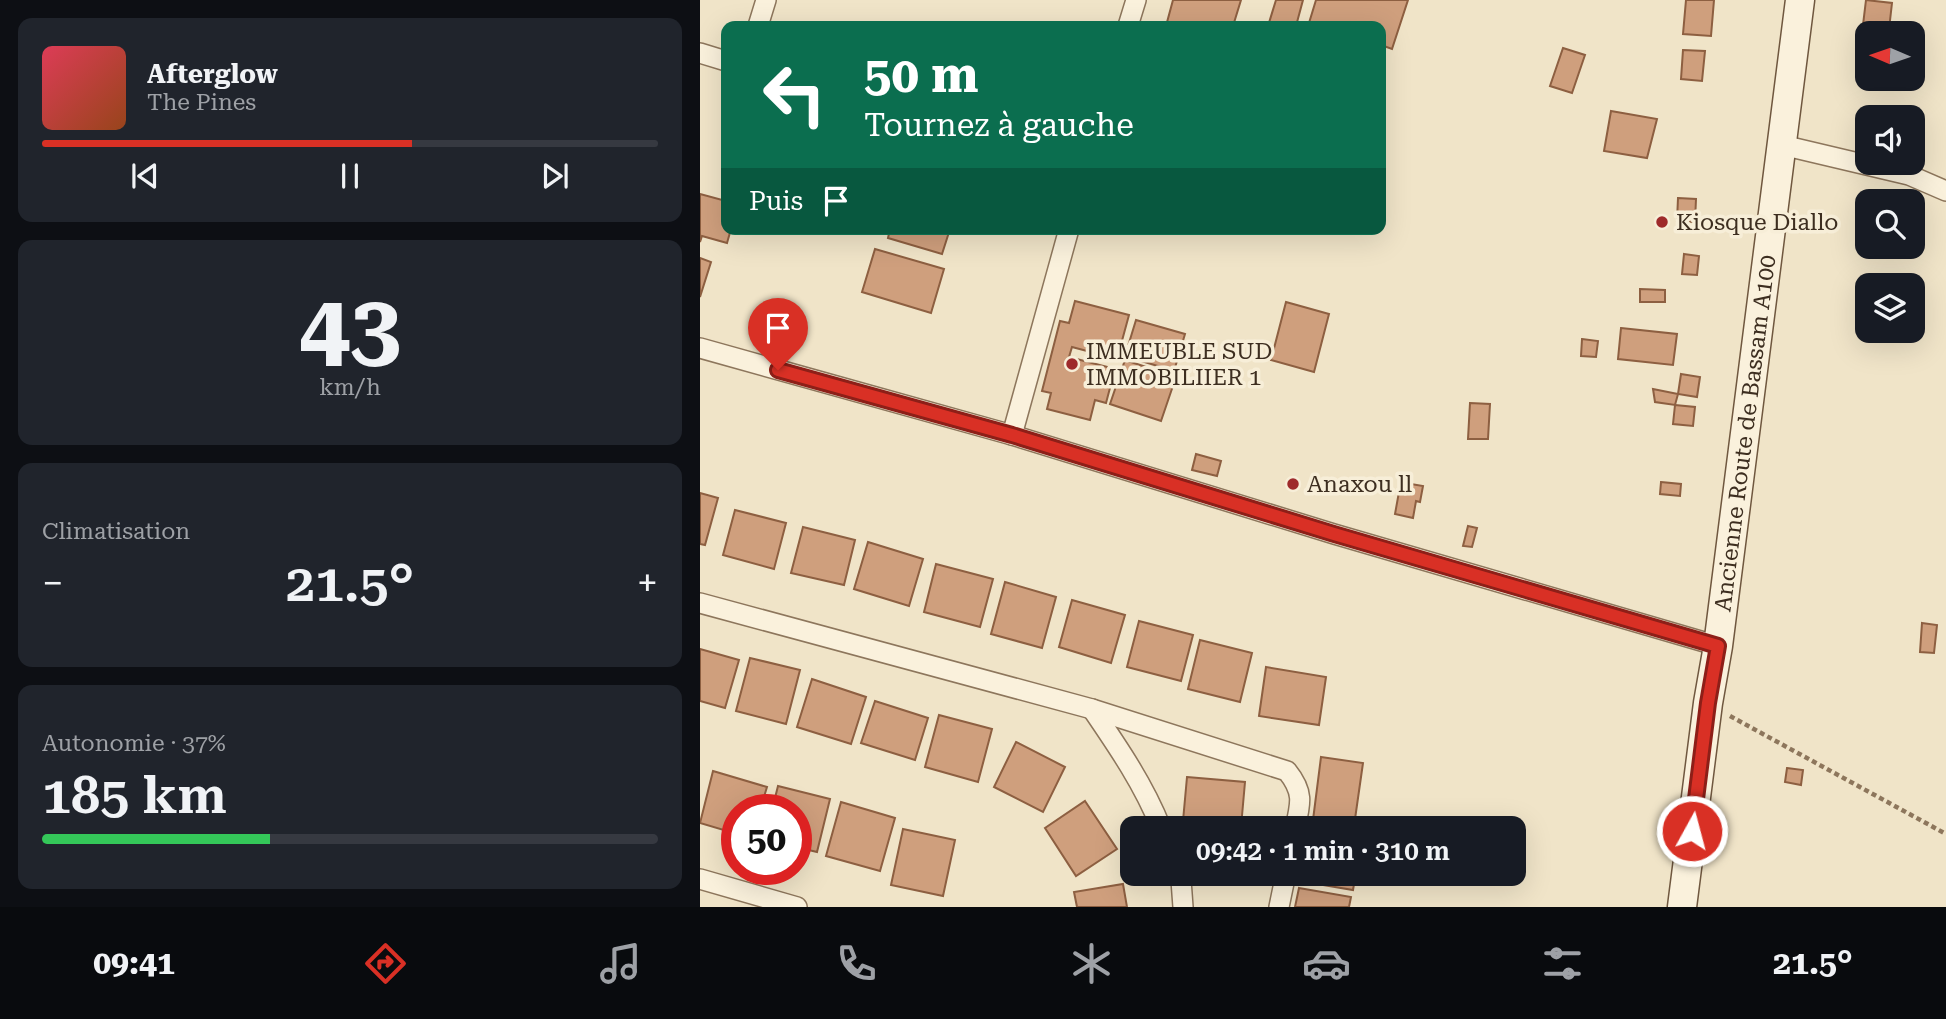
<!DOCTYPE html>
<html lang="fr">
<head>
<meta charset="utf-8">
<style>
  :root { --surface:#171b24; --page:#20242c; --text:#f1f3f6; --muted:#9ea1a6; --line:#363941; --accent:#d93025 }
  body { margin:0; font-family:"Roboto Serif",serif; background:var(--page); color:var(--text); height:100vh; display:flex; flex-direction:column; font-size:26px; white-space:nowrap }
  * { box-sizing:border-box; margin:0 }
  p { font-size:23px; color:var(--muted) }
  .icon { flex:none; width:38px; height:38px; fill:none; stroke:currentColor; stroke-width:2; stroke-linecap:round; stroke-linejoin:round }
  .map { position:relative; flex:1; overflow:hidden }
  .details { display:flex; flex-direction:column; gap:18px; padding:18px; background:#0d0f14; width:700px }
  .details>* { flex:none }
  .guide { position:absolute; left:21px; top:21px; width:665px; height:214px; border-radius:14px; box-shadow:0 7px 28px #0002; background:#0b6e4f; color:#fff; overflow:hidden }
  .needle { width:46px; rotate:272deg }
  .fabs { position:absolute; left:1155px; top:21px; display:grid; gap:14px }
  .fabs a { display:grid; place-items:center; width:70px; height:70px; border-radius:14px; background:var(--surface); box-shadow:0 7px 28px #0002; font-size:35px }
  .speed { position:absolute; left:21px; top:794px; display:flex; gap:14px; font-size:35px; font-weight:700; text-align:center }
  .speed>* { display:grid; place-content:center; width:91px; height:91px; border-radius:50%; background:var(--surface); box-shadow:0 7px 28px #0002; line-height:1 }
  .speed .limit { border:10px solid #d22; background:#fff; color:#111 }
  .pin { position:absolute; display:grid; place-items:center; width:60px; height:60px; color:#fff; margin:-72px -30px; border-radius:50% 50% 50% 0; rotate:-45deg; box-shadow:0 0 7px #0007 }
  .pin .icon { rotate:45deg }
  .me { position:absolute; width:77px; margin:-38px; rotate:7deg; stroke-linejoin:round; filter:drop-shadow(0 0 5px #0008) }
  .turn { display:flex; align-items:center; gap:24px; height:147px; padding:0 28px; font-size:32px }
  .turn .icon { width:91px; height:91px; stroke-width:2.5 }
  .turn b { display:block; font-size:49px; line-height:60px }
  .then { display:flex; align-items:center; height:66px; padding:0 28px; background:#0003; gap:14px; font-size:26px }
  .big { font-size:52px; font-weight:600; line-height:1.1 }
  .details .widget { flex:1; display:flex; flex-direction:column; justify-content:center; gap:10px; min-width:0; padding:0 24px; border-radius:14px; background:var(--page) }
  .details .dial { align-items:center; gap:0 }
  .dial b { font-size:91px; line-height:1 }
  .song { display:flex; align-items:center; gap:21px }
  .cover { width:84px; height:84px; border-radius:10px; background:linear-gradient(135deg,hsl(350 70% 55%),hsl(20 70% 35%)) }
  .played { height:7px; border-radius:4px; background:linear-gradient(90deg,var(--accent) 60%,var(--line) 60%) }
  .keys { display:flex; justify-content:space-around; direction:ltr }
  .heat { display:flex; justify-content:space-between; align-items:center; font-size:38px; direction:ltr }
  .charge { height:10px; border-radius:5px; background:linear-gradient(90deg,#34c759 37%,var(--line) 0) }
  .trip { position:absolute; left:420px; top:816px; width:406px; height:70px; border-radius:14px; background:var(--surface); box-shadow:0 7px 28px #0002; font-weight:600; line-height:70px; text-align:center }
  .menu { display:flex; height:112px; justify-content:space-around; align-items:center; background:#090b0e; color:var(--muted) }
  .menu .icon { width:49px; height:49px }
  .menu .active { color:var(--accent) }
  .menu b { font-size:32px; color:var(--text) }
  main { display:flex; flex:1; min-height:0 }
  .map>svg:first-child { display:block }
  .building { fill:#cf9f7d; stroke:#8d5f41; stroke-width:2 }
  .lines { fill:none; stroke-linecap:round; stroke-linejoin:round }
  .street-casing { stroke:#8d765c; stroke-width:22 }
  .secondary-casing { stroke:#6f573f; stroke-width:31 }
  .path { stroke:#8d765c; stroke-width:4.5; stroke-dasharray:5 3.5; stroke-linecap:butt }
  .street { stroke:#faf1dc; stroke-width:19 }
  .secondary { stroke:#faf1dc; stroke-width:28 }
  .route-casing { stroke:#8d1f18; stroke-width:18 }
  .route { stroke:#d93025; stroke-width:12 }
  .poi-dot { fill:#9e2a2b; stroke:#f7eed8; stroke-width:2.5 }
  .labels { text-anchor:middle; stroke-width:7; stroke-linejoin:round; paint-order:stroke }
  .poi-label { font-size:23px; fill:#3d2e20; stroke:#f7eed8; text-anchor:start }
  .street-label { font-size:23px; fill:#3d2e20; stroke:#f7eed8 }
</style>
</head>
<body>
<main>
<section class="details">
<div class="widget">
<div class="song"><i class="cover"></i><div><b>Afterglow</b><p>The Pines</p></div></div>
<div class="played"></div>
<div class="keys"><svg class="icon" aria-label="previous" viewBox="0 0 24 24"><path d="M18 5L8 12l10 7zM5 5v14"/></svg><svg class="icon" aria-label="pause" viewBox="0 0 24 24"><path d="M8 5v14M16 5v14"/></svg><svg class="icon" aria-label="next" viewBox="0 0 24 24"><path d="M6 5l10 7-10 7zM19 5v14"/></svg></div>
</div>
<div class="widget dial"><b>43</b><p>km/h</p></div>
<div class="widget"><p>Climatisation</p>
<div class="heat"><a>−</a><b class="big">21.5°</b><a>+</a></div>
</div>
<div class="widget"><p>Autonomie · 37%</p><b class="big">185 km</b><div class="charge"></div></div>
</section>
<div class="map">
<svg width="1246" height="907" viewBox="0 0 1246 907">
  <rect width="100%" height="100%" fill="#f0e4c8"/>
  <g class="building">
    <polygon points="473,0 541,0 533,26 466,26"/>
    <polygon points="576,0 603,0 596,26 568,26"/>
    <polygon points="616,0 708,0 692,49 681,45 681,26 620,26 609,23"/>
    <polygon points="986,0 1014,0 1011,36 983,34"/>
    <polygon points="1166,0 1192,3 1189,29 1163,25"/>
    <polygon points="863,48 885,55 872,93 850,86"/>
    <polygon points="983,50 1005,51 1002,81 981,79"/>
    <polygon points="911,111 957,119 947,158 904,151"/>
    <polygon points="0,194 26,201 26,229 31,229 27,243 2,236 0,242"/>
    <polygon points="978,198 996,199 995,222 977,221"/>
    <polygon points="190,229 250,229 242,254 188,238"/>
    <polygon points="175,249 244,269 231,313 162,292"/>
    <polygon points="984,254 999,256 997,275 982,274"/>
    <polygon points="0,258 11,262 0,297"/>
    <polygon points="940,289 965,290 965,302 940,302"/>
    <polygon points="375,301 429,315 417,359 372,347 369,357 415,369 406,403 395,400 390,420 347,409 351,393 342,391 360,321 369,323"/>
    <polygon points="586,302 629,314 614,372 571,360"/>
    <polygon points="436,320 485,334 474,371 425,356"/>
    <polygon points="921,328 977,334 973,365 918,359"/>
    <polygon points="882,339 898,341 896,357 881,356"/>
    <polygon points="425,360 476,377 461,421 410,404"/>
    <polygon points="981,374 1000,377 997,397 978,394"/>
    <polygon points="953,389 978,394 975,405 955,402"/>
    <polygon points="770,403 790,404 788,439 768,439"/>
    <polygon points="975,405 995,407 993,426 973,424"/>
    <polygon points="496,454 521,461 517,476 492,470"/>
    <polygon points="961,482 981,484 980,496 960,494"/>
    <polygon points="711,484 723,486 720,502 716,501 713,518 695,514 699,492 710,494"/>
    <polygon points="0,493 18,498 5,545 0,544"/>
    <polygon points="35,510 86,523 74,569 23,555"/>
    <polygon points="768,526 777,528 772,547 763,546"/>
    <polygon points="103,527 155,540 144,585 91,573"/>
    <polygon points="168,542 223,559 209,606 154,589"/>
    <polygon points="236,564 293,579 280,627 224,612"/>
    <polygon points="305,582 356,597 342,648 291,634"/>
    <polygon points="372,600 425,615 411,663 359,647"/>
    <polygon points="439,621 493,635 481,681 427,667"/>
    <polygon points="1222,623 1237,625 1234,653 1220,652"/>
    <polygon points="500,640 552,653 540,702 488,689"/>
    <polygon points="0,649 39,660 25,708 0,701"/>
    <polygon points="50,658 100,670 86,724 36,711"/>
    <polygon points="566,667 626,677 619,725 559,716"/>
    <polygon points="112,679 166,697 151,744 97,727"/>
    <polygon points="175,701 228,718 215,760 161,743"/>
    <polygon points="239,715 292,729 278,782 225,767"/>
    <polygon points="316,742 365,767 343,812 294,787"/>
    <polygon points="621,757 663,763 654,826 613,820"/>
    <polygon points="1087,768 1103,770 1101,785 1085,782"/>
    <polygon points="13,771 67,787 60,810 37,810 37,834 0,823"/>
    <polygon points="487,777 545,782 541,827 483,821"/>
    <polygon points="78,786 130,799 117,852 96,847 96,810 72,810"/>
    <polygon points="385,801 417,849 376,876 345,828"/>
    <polygon points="141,802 195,818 180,871 126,856"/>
    <polygon points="203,829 255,840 243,896 191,885"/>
    <polygon points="606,873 656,873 653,890 605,882"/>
    <polygon points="423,884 427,907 377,907 374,892"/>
    <polygon points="599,888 651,897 649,907 595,907"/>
  </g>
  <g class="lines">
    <defs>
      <g id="street">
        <polyline points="58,26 66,0"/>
        <polyline points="428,26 436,0"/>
        <polyline points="0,53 26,61"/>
        <polyline points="1082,145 1209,175 1246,191"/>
        <polyline points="0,348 312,435 634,534 1018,646"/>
        <polyline points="312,435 369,229"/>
        <path d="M0,603L392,709L587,771C604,792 601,803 595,828"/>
        <path d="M392,709C418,747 444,785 461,828"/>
        <polyline points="478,873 481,880 483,907"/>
        <polyline points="0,879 97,907"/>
        <polyline points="579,907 586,873"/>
      </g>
      <g id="secondary">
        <path id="s1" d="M982,907L1008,703L1018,646L1100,0"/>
      </g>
    </defs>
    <use href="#street" class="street-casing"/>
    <use href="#secondary" class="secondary-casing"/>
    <polyline class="path" points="1030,716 1246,834"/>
    <use href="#street" class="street"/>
    <use href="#secondary" class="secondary"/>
  </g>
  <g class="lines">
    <defs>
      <polyline id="route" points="78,370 312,435 634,534 1018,646 1008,703 992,831"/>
    </defs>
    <use href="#route" class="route-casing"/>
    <use href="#route" class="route"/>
  </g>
  <g class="poi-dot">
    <circle cx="962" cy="222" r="7"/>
    <circle cx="372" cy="364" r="7"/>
    <circle cx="593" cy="484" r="7"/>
  </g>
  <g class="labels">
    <g class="poi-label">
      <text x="976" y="230">Kiosque Diallo</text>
      <text x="386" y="359">IMMEUBLE SUD<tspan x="386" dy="26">IMMOBILIIER 1</tspan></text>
      <text x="607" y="492">Anaxou ll</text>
    </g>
    <g class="street-label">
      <text dy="8" stroke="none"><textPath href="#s1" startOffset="478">Ancienne Route de Bassam A100</textPath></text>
    </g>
  </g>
</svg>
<div class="fabs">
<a><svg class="needle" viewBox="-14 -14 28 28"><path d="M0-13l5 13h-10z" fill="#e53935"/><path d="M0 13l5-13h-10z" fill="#9ea1a6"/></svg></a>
<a><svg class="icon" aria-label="sound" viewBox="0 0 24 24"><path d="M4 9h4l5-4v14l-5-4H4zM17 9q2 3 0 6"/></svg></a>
<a><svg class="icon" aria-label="search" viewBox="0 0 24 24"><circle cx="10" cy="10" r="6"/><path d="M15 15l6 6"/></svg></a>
<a><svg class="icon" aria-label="layers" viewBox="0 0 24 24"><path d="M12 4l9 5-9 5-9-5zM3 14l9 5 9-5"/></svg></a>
</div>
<div class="speed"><div class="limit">50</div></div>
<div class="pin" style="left:78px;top:370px;background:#d93025"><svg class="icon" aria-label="arrive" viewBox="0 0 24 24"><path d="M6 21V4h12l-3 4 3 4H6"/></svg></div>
<svg class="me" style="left:992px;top:831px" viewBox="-20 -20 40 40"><circle r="17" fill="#d93025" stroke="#fff" stroke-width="3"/><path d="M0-11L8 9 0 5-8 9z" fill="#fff"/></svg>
<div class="trip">09:42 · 1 min · 310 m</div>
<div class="guide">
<div class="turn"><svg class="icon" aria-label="left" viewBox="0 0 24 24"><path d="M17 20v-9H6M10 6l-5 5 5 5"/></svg><div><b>50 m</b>Tournez à gauche</div></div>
<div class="then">Puis<svg class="icon" aria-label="arrive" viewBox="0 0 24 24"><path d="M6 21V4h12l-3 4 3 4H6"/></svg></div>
</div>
</div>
</main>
<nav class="menu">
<b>09:41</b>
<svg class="icon active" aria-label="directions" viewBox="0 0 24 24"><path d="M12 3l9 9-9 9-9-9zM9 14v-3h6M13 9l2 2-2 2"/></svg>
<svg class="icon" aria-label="music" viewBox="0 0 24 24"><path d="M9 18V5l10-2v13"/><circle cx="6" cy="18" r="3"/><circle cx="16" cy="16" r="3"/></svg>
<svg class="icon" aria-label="phone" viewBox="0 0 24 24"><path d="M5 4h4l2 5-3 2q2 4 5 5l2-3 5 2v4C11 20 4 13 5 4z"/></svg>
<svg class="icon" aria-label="climate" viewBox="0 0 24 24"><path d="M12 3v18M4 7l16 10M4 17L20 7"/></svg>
<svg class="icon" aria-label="car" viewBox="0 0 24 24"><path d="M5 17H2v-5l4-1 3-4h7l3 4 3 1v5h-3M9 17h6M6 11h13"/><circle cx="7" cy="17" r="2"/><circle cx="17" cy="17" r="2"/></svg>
<svg class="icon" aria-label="filters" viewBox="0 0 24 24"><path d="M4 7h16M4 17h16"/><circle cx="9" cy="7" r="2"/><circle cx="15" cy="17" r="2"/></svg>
<b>21.5°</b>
</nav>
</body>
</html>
